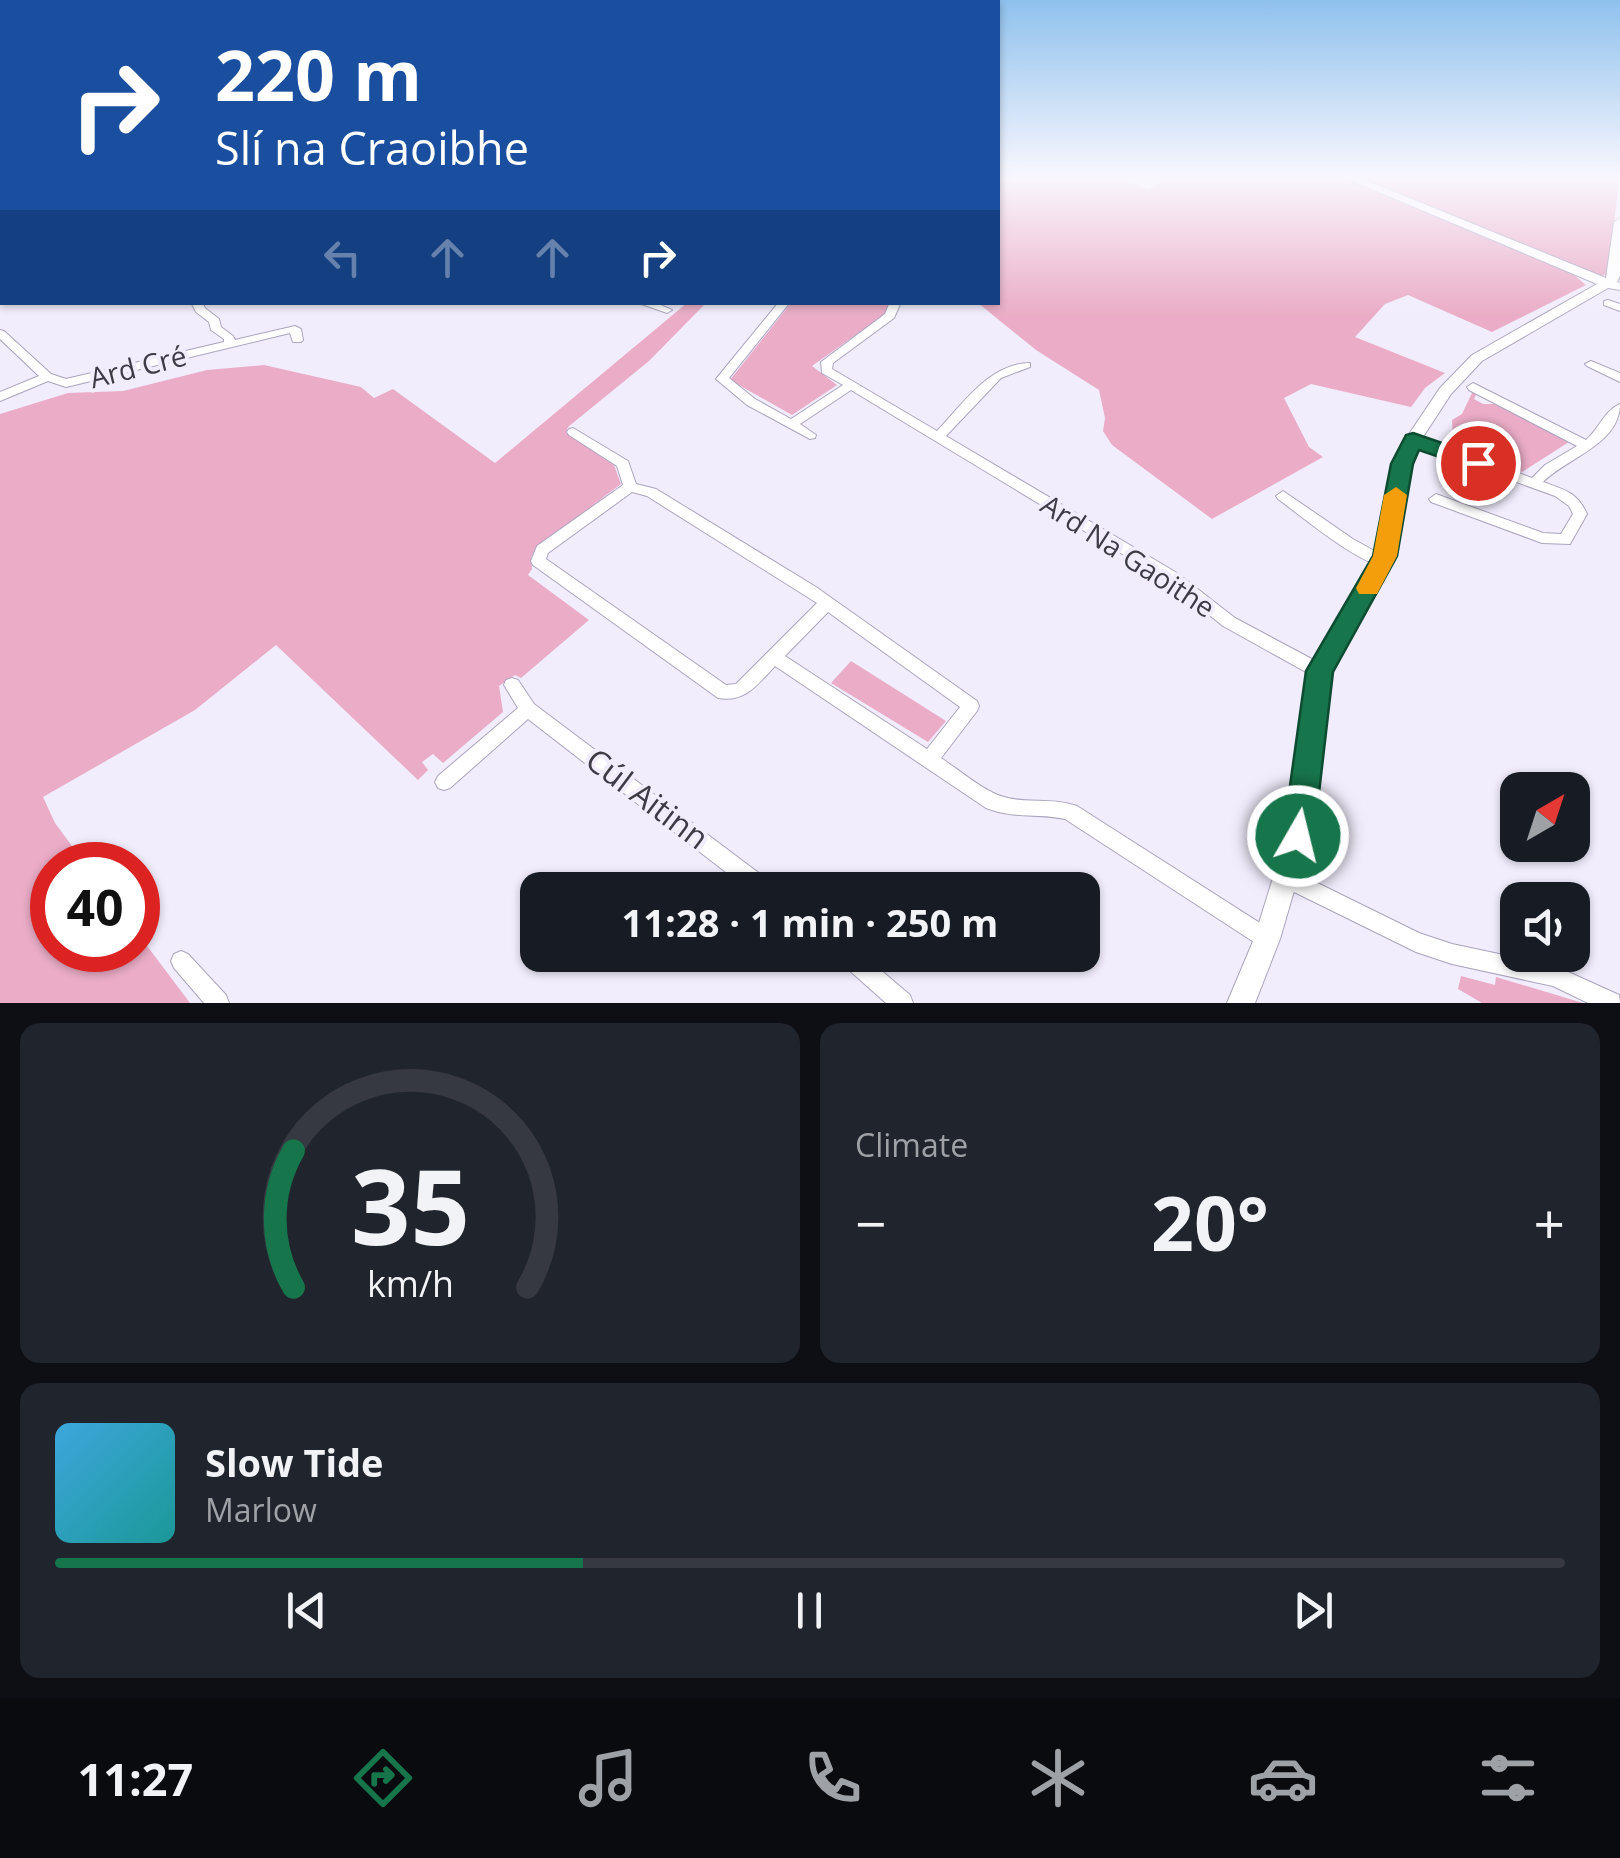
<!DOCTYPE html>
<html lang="en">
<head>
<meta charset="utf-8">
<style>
  :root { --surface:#171b24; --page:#20242c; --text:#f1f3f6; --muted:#9ea1a6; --line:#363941; --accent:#16754b }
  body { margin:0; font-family:"Open Sans",sans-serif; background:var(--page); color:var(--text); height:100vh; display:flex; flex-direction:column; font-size:38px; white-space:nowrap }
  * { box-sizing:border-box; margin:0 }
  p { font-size:32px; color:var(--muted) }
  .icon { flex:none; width:55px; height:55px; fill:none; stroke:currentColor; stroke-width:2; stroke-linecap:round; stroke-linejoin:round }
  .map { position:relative; height:1003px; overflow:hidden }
  .panel { display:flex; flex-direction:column; gap:20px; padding:20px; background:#0d0f14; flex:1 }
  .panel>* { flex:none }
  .top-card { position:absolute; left:0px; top:0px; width:1000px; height:305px; box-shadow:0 2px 8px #0004; background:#1a4fa0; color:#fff; overflow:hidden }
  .needle { width:65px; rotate:39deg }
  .tools { position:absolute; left:1500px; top:772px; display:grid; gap:20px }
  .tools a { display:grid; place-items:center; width:90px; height:90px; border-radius:20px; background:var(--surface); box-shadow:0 2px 8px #0004; font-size:50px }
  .speed { position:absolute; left:30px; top:842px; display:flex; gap:20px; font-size:50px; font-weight:700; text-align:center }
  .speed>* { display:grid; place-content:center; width:130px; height:130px; border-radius:50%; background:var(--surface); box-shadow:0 2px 8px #0004; line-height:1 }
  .speed .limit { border:15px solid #d22; background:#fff; color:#111 }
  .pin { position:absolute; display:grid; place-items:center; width:85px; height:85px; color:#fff; margin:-42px; border:5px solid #fff; border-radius:50%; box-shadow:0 2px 10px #0007 }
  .me { position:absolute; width:110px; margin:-55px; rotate:8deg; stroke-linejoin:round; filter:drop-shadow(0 0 8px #0008) }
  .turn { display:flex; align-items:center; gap:35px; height:210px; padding:0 50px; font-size:45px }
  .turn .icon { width:130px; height:130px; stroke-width:2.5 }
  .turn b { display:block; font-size:70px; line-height:85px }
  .lanes { display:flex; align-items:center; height:95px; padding:0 50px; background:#0003; justify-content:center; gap:50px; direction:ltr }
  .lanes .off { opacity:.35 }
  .big { font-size:75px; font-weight:700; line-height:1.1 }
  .panel .widget { flex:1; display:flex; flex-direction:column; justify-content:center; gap:15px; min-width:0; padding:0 35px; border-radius:20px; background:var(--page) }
  .panel .dial { align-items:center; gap:0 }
  .dial svg { height:260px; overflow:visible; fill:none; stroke:var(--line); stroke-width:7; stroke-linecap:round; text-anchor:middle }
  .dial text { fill:var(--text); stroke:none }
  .song { display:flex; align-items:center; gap:30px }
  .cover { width:120px; height:120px; border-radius:15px; background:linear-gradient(135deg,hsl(200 70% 55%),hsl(180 70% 35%)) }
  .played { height:10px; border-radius:5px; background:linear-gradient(90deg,var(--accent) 35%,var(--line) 35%) }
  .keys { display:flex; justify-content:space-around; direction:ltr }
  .heat { display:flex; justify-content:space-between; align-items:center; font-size:55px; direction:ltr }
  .panel .tiles { flex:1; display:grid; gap:20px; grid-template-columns:1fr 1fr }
  .widget:last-child { grid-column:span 2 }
  .trip { position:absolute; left:520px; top:872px; width:580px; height:100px; border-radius:20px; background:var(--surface); box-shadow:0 2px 8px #0004; font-weight:700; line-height:100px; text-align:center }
  .menu { display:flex; height:160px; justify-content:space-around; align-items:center; background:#090b0e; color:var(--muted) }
  .menu .icon { width:70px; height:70px }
  .menu .selected { color:var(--accent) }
  .menu b { font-size:45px; color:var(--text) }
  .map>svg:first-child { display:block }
  .green { fill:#eaacc6 }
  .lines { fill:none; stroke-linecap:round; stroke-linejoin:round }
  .minor-casing { stroke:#aaa4be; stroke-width:2 }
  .tertiary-casing { stroke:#aaa4be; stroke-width:2 }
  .minor { fill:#fff; fill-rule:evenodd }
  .tertiary { fill:#fff; fill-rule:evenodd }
  .route { fill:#16754b; stroke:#0e4c31; stroke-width:2.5 }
  .slow { fill:#f59e0b }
  .labels { text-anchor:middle; stroke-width:8; stroke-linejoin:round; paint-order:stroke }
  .street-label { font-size:28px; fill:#3d3b45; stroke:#f1edfd }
  .near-street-label { font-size:32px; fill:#3d3b45; stroke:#f1edfd }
</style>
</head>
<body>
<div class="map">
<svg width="1620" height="1003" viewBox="0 0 1620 1003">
  <rect width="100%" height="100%" fill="#f1edfd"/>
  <g class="green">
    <polygon points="998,177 1114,177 1148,189 1171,177 1340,177 1574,275 1586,285 1492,332 1408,295 1385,304 1355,337 1445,373 1425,388 1411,407 1311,384 1284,398 1309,447 1323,457 1212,519 1112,445 1103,431 1105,418 1099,390 1036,350 978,303 998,302"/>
    <polygon points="1354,177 1620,177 1607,274 1601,276"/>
    <polygon points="687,303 706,303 649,361 568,427 566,433 614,465 621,484 540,545 531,557 532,569 528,575 589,620 521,678 515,675 499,686 503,712 443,763 433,754 422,762 428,770 418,780 276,645 195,710 43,797 55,823 86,865 52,865 52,950 138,950 138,934 190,1003 0,1003 0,414 68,393 123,391 207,370 264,365 361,387 374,398 393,389 495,463"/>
    <polygon points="791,303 891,303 888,312 812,366 837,385 792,415 730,380"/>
    <polygon points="1468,388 1476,395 1474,399 1483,404 1500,404 1569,442 1522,472 1444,444 1453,437 1452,420 1462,414 1472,393"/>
    <polygon points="851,661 946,721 928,742 831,683"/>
    <polygon points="1461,976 1495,985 1496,977 1583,1003 1482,1003 1458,989"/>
  </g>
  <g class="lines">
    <defs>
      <g id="minor">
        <rect x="0" y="233" width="2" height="6"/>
        <polygon points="0,270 2,270 2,276 0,277"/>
        <polygon points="1608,300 1620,304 1620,311 1604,305 1604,301"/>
        <polygon points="191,302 202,302 205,308 219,319 221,327 233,336 235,340 295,326 301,329 303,340 301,342 293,342 290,333 66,387 48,381 0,401 0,392 39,376 0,339 0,330 4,331 51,374 66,379 224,342 224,339 211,330 209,322 196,312"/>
        <polygon points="636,302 654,302 672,310 667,313"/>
        <path d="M779,302H790L729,378L755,399L791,419L843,385L822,373L821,362L885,314L890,302H901L894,318L833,363L832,369L937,431C963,404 990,363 1030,363V367L1001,378L946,436L1177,573L1235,618L1325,666L1327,671L1325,676L1319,678L1313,676L1223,626L1167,581L851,390L800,424L816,435L815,438L810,439L747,405L716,379Z"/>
        <polygon points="1591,361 1620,373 1620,382 1587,366 1585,364"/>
        <path d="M1473,383L1586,440C1599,429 1604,411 1620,404C1620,444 1567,458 1543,482C1565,490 1577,492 1587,514L1570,544L1542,543L1431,502L1429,499L1436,494L1543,533L1561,534L1573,514L1569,506L1555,496L1408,443L1407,440L1408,437H1418L1532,478L1545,465L1577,446L1469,390L1467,387Z"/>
        <path d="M573,428L628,461L636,484L656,489L816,587L977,701L979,706L977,711L941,758C959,770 985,792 1004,797C1028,804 1052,797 1077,806L1274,932L1277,939L1274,946L1267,949L1260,946L1065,819C1037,813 1013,819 986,808L775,666C758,684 745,703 718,698L533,565L531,561L537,546L623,485L617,466L569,435L567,432L569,429ZM632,492L647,496L817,603L736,684L726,685L546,559L548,553ZM828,612L960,707L927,749L785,656Z"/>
        <path d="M1283,491L1353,539L1387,558L1389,562L1387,566C1363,568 1300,515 1278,499L1276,496Z"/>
        <polygon points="512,678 518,680 534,704 772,883 775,890 749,890 528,719 450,788 444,790 438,788 435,782 438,776 518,708 504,685 506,680"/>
        <polygon points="1287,868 1419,933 1452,944 1555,966 1619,995 1620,1003 1588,1003 1553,986 1452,964 1416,952 1280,885 1277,878 1280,871"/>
        <polygon points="181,951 188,954 226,995 229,1003 204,1003 174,968 171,961 174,954"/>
        <polygon points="837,955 863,955 910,995 913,1003 886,1003 840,962"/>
      </g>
      <g id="tertiary">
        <polygon points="1343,177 1358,177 1606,278 1614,222 1620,218 1620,276 1617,282 1620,283 1620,290 1608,288 1482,361 1451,394 1421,440 1410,464 1394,556 1329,672 1310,836 1280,939 1255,1003 1227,1003 1254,939 1286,836 1309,671 1376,556 1394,464 1405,440 1440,388 1472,355 1597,284"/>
        <polygon points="0,282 2,282 2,290 0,291"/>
      </g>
    </defs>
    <use href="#minor" class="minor-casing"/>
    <use href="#tertiary" class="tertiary-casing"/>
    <use href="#minor" class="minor"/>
    <use href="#tertiary" class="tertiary"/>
  </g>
  <linearGradient id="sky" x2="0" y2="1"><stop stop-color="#8fc1ed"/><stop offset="0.56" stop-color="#f9f7fe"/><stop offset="1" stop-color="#f9f7fe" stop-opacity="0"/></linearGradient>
  <rect width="1620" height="317" fill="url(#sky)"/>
  <polygon class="route" points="1413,433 1486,458 1489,463 1478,470 1419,450 1413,464 1397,556 1333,672 1314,836 1309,847 1298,851 1287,847 1283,836 1306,671 1373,556 1391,464 1406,435"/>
  <polygon class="slow" points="1396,487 1407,495 1397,556 1377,594 1359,594 1356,588 1373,556 1384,495"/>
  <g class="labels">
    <g class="street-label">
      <text transform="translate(138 367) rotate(-14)" y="10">Ard Cré</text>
      <text transform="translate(1128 556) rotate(33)" y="10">Ard Na Gaoithe</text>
    </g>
    <g class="near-street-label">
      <text transform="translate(647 799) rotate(37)" y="11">Cúl Aitinn</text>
    </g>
  </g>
</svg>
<div class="tools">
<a><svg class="needle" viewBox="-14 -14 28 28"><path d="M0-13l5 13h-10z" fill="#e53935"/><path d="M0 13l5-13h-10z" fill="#9ea1a6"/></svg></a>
<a><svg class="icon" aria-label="sound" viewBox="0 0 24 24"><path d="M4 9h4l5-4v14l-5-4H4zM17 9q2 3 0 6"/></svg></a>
</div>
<div class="speed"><div class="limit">40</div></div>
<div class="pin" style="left:1478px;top:463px;background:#d93025"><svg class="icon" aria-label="arrive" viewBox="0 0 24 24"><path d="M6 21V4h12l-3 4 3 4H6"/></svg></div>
<svg class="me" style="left:1298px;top:836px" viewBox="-20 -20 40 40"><circle r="17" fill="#16754b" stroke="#fff" stroke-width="3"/><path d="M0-11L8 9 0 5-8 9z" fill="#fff"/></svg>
<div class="trip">11:28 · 1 min · 250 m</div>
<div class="top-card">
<div class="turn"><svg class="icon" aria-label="right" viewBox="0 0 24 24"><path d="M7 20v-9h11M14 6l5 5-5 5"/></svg><div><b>220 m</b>Slí na Craoibhe</div></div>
<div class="lanes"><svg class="icon off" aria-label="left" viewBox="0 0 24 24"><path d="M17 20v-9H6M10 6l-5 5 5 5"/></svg><svg class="icon off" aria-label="ahead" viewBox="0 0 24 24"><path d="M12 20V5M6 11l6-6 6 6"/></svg><svg class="icon off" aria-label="ahead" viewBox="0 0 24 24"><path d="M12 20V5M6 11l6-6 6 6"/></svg><svg class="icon" aria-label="right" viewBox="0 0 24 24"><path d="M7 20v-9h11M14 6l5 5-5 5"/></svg></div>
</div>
</div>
<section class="panel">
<div class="tiles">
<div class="widget dial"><svg viewBox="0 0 100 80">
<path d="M14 69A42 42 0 1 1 86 69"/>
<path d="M14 69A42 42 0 0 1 14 27" stroke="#16754b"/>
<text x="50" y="56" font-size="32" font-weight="700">35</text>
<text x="50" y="72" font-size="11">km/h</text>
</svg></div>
<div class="widget"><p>Climate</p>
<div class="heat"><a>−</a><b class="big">20°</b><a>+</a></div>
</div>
<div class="widget">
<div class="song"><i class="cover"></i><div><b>Slow Tide</b><p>Marlow</p></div></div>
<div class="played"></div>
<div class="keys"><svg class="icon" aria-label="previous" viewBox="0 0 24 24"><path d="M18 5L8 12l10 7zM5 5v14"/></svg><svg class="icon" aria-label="pause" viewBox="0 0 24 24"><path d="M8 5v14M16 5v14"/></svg><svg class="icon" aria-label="next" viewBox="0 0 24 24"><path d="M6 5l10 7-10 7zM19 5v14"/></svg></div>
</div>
</div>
</section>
<nav class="menu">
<b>11:27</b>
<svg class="icon selected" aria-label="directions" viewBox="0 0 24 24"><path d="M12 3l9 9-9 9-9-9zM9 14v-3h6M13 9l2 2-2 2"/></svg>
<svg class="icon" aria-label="music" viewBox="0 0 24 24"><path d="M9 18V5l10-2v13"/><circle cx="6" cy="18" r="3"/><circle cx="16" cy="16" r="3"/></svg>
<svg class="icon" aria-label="phone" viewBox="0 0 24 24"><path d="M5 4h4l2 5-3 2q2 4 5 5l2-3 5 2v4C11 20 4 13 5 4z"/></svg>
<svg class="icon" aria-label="climate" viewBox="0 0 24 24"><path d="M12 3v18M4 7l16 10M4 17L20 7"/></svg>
<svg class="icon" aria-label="car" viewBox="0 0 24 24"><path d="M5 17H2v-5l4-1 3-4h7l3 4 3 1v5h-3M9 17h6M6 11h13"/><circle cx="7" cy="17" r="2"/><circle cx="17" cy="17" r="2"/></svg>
<svg class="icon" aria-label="filters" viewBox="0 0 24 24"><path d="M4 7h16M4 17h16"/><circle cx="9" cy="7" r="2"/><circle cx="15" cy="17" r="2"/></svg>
</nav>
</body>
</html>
